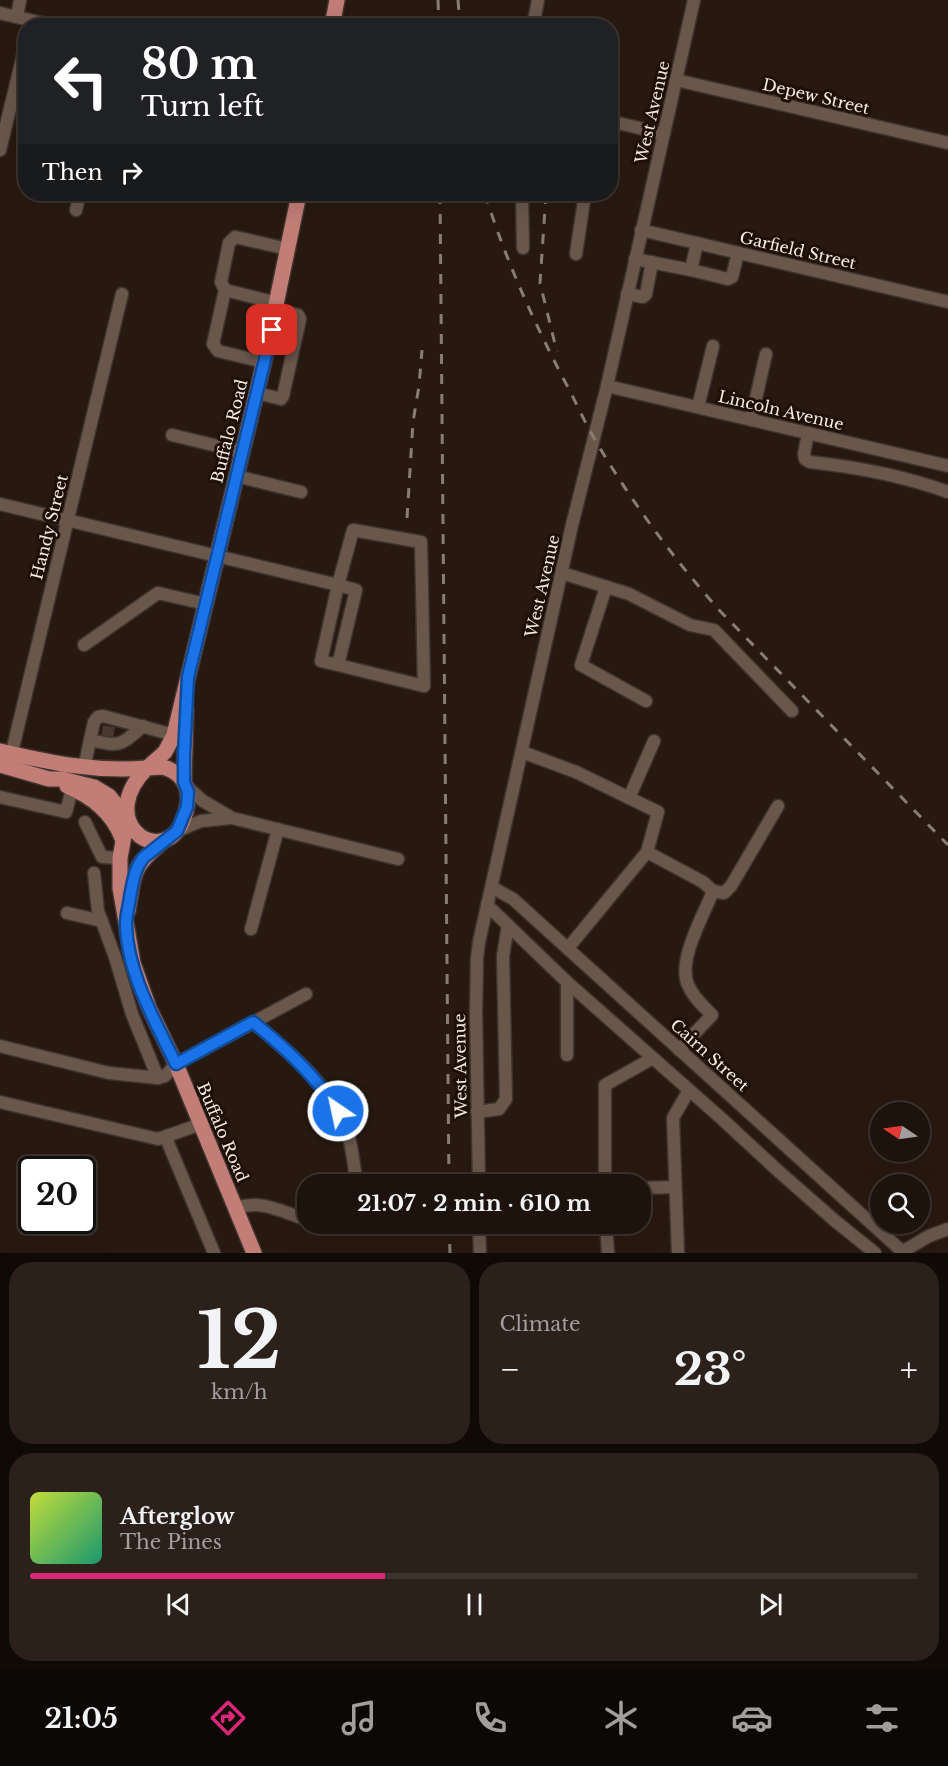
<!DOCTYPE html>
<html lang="en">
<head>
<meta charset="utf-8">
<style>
  :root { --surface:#1e130c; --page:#2b201a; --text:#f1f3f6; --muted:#a19e9d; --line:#3c322d; --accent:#db2777 }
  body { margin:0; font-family:"Libre Baskerville",serif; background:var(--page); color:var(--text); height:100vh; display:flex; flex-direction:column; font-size:22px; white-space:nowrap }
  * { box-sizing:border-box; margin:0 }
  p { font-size:20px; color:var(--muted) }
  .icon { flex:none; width:33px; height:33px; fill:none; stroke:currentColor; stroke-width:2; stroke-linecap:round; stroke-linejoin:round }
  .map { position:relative; height:1253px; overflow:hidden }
  .details { display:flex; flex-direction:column; gap:9px; padding:9px; background:#100a07; flex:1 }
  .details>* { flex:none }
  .guide { position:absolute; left:18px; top:18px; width:600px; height:183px; border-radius:24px; box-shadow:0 6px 24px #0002,0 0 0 2px var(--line); background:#202124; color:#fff; overflow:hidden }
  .needle { width:39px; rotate:283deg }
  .buttons { position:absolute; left:870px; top:1102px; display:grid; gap:12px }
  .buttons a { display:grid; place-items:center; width:60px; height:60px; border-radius:50%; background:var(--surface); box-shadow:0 6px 24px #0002,0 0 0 2px var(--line); font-size:30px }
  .speed { position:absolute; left:18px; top:1156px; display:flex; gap:12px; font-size:30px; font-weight:700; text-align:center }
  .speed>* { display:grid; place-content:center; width:78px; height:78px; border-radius:50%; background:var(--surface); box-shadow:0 6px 24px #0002,0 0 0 2px var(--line); line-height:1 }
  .speed .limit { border:3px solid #111; border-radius:9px; background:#fff; color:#111 }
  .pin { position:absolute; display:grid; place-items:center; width:51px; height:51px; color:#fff; margin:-26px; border-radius:12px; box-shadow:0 3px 9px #0006 }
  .me { position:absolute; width:66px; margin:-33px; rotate:326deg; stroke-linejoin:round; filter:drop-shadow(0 0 4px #0008) }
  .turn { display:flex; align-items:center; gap:21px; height:126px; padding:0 24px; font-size:27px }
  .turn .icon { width:78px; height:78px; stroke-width:2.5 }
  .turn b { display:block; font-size:42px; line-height:51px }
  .then { display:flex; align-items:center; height:57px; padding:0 24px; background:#0003; gap:12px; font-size:22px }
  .big { font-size:45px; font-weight:700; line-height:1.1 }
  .details .widget { flex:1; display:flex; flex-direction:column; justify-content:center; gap:9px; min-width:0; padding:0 21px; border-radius:24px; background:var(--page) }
  .details .dial { align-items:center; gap:0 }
  .dial b { font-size:78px; line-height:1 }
  .song { display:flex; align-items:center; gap:18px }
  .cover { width:72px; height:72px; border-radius:9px; background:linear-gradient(135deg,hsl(70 70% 55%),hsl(160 70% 35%)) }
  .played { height:6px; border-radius:3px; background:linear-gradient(90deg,var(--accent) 40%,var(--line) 40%) }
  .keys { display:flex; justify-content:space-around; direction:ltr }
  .heat { display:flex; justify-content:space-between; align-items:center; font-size:33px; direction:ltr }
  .details .tiles { flex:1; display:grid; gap:9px; grid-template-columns:1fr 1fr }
  .widget:last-child { grid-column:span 2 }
  .trip { position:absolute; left:297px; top:1174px; width:354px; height:60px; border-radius:24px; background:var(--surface); box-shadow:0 6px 24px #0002,0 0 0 2px var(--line); font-weight:700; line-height:60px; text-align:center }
  .tab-bar { display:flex; height:96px; justify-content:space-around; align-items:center; background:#0c0805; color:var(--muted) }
  .tab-bar .icon { width:42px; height:42px }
  .tab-bar .on { color:var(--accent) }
  .tab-bar b { font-size:27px; color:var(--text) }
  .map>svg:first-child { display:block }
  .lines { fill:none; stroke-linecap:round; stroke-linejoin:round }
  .minor-tunnel { stroke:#473830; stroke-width:12; stroke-dasharray:12 6; stroke-linecap:butt }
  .minor-casing { stroke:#3e332e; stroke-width:15 }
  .major-casing { stroke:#3e332e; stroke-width:18 }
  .minor { stroke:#69574c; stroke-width:12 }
  .major { stroke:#c27d77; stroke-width:15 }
  .rail { stroke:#897c74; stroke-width:3; stroke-dasharray:10 10; stroke-linecap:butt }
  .route-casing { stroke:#114b97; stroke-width:15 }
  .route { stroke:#1a73e8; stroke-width:10 }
  .labels { text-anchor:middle; stroke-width:6; stroke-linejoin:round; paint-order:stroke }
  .street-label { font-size:16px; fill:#f5eae4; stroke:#1f1007 }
</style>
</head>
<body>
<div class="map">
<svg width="948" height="1253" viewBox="0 0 948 1253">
  <rect width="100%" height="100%" fill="#281910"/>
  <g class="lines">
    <polyline class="minor-tunnel" points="107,738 109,726"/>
    <defs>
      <g id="minor">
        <polyline points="0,13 55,26"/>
        <polyline points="17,17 20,0"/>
        <polyline points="533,26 538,0"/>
        <polyline points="676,80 948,143"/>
        <polyline points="610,121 664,134"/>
        <polyline points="0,150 26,43"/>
        <polyline points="522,194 523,248"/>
        <polyline points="76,210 80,194"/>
        <polyline points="641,230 948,302"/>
        <polyline points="697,243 691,270 728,279 732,277 738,253"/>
        <polyline points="576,254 585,194"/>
        <polyline points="635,259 691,270"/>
        <polyline points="225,290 277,303"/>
        <polyline points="627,294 643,297 646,294 652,262"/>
        <polyline points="264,362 218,351 213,344 225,290 221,282 229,243 235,237 288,249"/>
        <polyline points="607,386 948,466"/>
        <polyline points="257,393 281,399 283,396 300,319 298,315 276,311"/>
        <polyline points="698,407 713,346"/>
        <polyline points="751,420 766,354"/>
        <path d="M808,433L804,454L805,459L810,462C856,467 904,476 948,492"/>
        <polyline points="172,435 242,452"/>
        <polyline points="236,476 301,492"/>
        <polyline points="0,504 338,585 356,590 338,665 424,686 421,542 353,530 338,585 321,661 338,665"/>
        <polyline points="562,573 629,594 690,625 714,630 792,711"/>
        <polyline points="606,587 581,665 646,701"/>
        <polyline points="84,645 158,593 206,604"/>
        <path d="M90,740C121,747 120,746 143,726"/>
        <polyline points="522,752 576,772 658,812 647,852 568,948"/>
        <polyline points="10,760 122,294"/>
        <polyline points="84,768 94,722 98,717 103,716 174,735"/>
        <polyline points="185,785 203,801 232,818 398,859"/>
        <polyline points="0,797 66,812 72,789"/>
        <polyline points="629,798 654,741"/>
        <polyline points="85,822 102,857 120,858"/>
        <polyline points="177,831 201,821 231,818"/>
        <polyline points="647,852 703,882 713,891 724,893 731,886 778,806"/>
        <polyline points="94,873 98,911 115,957 132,1014 158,1078 165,1076 176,1064 306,994"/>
        <polyline points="492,887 513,899 904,1253"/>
        <polyline points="487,905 567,982 722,1119 776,1169 834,1220 875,1253"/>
        <polyline points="67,913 102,921"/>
        <polyline points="251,929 278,829"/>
        <polyline points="567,982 567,1055"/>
        <path d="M253,1022C287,1050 336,1090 348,1134C353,1151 354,1168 357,1185"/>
        <polyline points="0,1046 109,1073 158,1078"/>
        <path d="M679,1050L712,1015C703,1006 693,997 688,985C677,960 704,915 713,891"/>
        <polyline points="0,1102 158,1139 201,1124"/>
        <polyline points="477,1112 499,1109 506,1099 503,956 508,925"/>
        <polyline points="166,1138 214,1253"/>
        <polyline points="479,1185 476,1012 477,958 479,942 572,525 607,386 694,0"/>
        <polyline points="605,1185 605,1085 653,1058"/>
        <polyline points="640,1188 675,1187"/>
        <path d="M236,1208C262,1199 282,1212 308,1220"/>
        <polyline points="319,1224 340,1227 351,1224"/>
        <polyline points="479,1224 480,1253"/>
        <polyline points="606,1224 608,1253"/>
        <polyline points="678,1253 673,1118 689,1090"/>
        <polyline points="900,1253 929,1236 948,1229"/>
      </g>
      <g id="major">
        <polyline points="332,26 337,0"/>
        <path d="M0,751C52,763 93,772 147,768"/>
        <polyline points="0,765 49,779 62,779 94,787 109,796 127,818"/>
        <path d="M163,767C177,771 187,781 188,796C188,807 185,817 180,827C155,866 96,819 147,768Z"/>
        <polyline points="147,768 165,752 174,735 264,362 299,194"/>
        <polyline points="184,782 186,709"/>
        <path d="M67,786C92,797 112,812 122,838"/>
        <polyline points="127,819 120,858 120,888 133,963 149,1008 176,1064 254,1253"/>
        <path d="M128,911C135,869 132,867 166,839"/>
      </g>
    </defs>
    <use href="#minor" class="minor-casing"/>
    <use href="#major" class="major-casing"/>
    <use href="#minor" class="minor"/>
    <use href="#major" class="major"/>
    <g class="rail">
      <polyline points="438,0 439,26"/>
      <polyline points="458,0 460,26"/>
      <polyline points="440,194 449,1185"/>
      <path d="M485,194C505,258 532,318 563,378C574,398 583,419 594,438C630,500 673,558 720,611L948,845"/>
      <polyline points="546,194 540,283 557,352"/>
      <polyline points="407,518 413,422 419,386 422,350"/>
      <polyline points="449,1224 450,1253"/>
    </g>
  </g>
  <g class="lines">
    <defs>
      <path id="route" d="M272,330L188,677L184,754V782L188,792L187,807L177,831L143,858C134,870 133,882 130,897C129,906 126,915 126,924C127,973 155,1021 176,1064L253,1022C285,1048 316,1076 338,1111"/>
    </defs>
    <use href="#route" class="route-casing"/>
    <use href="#route" class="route"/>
  </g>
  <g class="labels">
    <g class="street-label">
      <text transform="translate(816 96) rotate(13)" y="6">Depew Street</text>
      <text transform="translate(652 112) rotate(-77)" y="6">West Avenue</text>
      <text transform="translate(798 250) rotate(13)" y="6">Garfield Street</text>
      <text transform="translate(781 410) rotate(13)" y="6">Lincoln Avenue</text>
      <text transform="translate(229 431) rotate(-76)" y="6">Buffalo Road</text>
      <text transform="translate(49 527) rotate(-76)" y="6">Handy Street</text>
      <text transform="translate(542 586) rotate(-77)" y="6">West Avenue</text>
      <text transform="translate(710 1055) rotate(42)" y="6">Cairn Street</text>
      <text transform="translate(460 1066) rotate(-91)" y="6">West Avenue</text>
      <text transform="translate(223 1132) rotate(67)" y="6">Buffalo Road</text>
    </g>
  </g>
</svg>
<div class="buttons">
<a><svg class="needle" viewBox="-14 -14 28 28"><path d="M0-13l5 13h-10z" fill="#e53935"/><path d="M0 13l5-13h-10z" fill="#a19e9d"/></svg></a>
<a><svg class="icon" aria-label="search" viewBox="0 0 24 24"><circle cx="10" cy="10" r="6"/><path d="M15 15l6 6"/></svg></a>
</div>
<div class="speed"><div class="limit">20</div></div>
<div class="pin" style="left:272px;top:330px;background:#d93025"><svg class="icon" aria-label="arrive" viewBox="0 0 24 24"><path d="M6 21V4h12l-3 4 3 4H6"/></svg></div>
<svg class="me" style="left:338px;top:1111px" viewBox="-20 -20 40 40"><circle r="17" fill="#1a73e8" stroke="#fff" stroke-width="3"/><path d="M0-11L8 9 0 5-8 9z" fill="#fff"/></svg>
<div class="trip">21:07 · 2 min · 610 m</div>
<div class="guide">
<div class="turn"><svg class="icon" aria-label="left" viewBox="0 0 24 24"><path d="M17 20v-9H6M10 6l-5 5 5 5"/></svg><div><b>80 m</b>Turn left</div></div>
<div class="then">Then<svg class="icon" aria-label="right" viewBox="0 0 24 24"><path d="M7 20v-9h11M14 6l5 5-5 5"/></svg></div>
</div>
</div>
<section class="details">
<div class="tiles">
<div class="widget dial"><b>12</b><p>km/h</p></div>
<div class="widget"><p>Climate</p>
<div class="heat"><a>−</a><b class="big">23°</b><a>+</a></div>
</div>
<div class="widget">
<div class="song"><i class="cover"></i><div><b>Afterglow</b><p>The Pines</p></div></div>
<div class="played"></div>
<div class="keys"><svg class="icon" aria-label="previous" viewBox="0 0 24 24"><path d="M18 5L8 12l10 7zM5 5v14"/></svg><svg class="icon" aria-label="pause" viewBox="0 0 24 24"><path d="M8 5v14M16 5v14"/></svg><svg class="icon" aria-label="next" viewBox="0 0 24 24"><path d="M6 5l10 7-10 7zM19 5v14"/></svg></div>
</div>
</div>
</section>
<nav class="tab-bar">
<b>21:05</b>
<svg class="icon on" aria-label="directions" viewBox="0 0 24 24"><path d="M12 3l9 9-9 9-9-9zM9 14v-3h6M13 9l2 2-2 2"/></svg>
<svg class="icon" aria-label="music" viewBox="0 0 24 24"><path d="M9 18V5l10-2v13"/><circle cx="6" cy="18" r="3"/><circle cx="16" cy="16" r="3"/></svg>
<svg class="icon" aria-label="phone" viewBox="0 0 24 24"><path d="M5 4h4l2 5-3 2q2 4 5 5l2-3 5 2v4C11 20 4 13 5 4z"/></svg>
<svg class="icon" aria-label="climate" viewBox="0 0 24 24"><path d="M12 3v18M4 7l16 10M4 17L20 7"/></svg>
<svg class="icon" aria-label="car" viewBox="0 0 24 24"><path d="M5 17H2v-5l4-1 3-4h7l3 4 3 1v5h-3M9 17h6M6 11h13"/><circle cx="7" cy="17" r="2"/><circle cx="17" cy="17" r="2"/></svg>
<svg class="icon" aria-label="filters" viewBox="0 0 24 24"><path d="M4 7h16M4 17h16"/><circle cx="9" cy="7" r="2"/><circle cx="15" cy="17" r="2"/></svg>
</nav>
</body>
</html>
